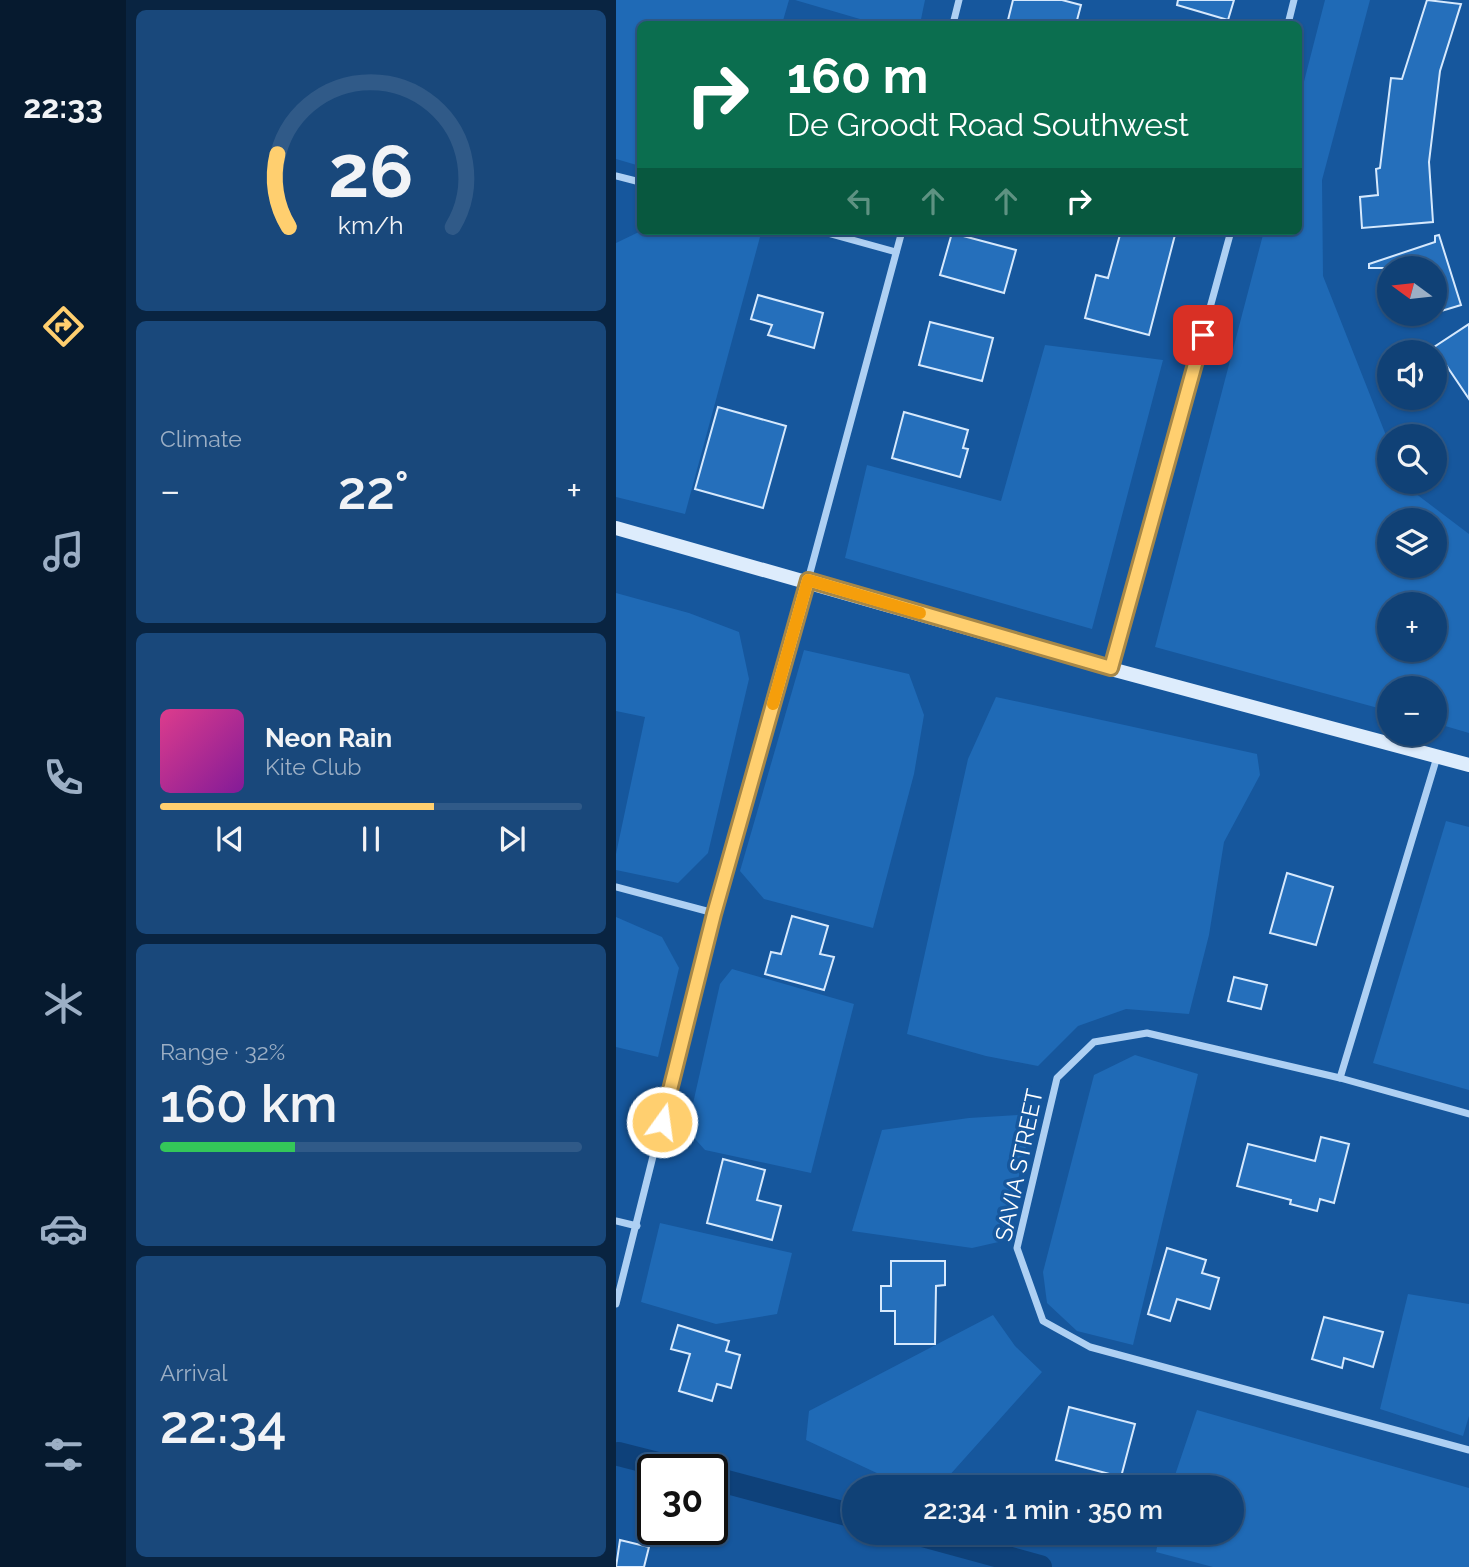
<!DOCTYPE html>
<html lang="en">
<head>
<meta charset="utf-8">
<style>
  :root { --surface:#104176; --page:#19487b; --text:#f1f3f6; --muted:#9cafc5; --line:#305a88; --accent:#ffcf6f }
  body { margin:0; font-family:Raleway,sans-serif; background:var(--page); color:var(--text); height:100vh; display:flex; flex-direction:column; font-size:26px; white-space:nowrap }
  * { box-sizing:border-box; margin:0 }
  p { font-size:23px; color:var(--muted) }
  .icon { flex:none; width:38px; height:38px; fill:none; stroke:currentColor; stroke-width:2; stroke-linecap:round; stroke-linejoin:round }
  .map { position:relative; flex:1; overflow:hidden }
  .sheet { display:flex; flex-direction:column; gap:10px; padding:10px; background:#092441; width:490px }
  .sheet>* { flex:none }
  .guide { position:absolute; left:21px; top:21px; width:665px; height:214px; border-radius:10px; box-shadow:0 2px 5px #0004,0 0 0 2px var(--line); background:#0b6e4f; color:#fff; overflow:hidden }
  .needle { width:46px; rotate:285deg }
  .controls { position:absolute; left:761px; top:256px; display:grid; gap:14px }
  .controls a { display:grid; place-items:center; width:70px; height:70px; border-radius:50%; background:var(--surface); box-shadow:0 2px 5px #0004,0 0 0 2px var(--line); font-size:35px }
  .speed { position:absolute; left:21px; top:1454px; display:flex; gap:14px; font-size:35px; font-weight:700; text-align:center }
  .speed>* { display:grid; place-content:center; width:91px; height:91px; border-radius:50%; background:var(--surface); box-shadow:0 2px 5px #0004,0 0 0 2px var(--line); line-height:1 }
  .speed .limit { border:4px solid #111; border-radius:10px; background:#fff; color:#111 }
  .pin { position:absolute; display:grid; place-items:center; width:60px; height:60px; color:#fff; margin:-30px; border-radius:14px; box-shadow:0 4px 10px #0006 }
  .me { position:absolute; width:77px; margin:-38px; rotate:14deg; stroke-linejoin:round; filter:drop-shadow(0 0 5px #0008) }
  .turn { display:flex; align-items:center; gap:24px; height:147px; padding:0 35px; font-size:32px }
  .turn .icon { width:91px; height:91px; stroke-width:2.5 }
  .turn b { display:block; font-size:49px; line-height:60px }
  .lanes { display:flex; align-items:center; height:66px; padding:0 35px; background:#0003; justify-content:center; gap:35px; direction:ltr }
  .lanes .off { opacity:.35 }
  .big { font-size:52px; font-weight:600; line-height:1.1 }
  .sheet .card { flex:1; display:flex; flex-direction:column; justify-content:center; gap:10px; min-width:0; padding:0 24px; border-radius:10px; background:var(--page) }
  .sheet .dial { align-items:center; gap:0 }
  .dial svg { height:182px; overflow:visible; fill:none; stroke:var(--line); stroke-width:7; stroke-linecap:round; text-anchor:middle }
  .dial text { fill:var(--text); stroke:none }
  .song { display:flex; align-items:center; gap:21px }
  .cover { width:84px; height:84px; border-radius:10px; background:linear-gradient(135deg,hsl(330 70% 55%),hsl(290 70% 35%)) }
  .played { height:7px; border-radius:4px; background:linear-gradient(90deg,var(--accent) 65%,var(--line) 65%) }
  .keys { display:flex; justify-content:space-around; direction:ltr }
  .heat { display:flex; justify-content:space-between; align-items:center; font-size:38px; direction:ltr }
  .charge { height:10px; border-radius:5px; background:linear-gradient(90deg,#34c759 32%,var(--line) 0) }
  .trip { position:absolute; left:226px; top:1475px; width:402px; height:70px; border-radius:35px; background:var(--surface); box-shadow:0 2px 5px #0004,0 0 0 2px var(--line); font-weight:600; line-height:70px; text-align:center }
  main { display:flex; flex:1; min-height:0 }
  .tabs { display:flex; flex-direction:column; width:126px; justify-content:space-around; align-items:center; background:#061a2f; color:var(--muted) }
  .tabs .icon { width:49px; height:49px }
  .tabs .on { color:var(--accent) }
  .tabs b { font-size:32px; color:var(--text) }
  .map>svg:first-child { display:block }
  .green { fill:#1f6ab6; fill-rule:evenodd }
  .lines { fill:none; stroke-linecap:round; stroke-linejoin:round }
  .canal { stroke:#0e417a; stroke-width:24 }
  .building { fill:#256fbb; stroke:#d6e9fd; stroke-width:2 }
  .street { stroke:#aed0f3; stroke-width:7 }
  .secondary { stroke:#ddecfc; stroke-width:14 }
  .route-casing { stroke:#a68748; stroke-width:18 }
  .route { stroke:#ffcf6f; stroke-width:12 }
  .slow { stroke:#f59e0b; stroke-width:12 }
  .labels { text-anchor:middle; stroke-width:7; stroke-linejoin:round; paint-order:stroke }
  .street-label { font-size:23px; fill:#fff; stroke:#16579d }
</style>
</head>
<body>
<main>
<nav class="tabs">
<b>22:33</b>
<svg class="icon on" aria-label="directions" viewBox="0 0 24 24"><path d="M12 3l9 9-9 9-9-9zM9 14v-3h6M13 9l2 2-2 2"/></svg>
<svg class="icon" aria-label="music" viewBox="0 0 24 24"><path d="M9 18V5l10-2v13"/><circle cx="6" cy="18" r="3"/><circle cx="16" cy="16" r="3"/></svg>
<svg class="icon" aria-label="phone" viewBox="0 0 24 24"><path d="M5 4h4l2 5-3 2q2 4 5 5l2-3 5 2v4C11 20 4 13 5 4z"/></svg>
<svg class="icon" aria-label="climate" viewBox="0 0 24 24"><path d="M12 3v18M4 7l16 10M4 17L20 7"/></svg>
<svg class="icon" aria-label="car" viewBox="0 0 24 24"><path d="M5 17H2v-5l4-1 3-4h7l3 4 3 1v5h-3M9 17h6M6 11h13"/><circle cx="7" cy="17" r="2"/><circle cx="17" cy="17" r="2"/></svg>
<svg class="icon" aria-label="filters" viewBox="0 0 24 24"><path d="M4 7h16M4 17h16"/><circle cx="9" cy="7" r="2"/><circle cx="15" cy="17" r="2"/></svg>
</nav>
<section class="sheet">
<div class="card dial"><svg viewBox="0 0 100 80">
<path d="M14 69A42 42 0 1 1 86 69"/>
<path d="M14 69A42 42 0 0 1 9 37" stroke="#ffcf6f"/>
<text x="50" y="56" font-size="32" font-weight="700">26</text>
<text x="50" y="72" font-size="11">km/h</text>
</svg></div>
<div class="card"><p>Climate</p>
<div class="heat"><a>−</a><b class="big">22°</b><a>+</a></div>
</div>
<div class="card">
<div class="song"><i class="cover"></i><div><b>Neon Rain</b><p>Kite Club</p></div></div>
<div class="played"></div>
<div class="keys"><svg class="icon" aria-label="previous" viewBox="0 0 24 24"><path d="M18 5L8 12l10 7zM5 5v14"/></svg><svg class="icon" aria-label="pause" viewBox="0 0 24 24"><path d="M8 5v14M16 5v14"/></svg><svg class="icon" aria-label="next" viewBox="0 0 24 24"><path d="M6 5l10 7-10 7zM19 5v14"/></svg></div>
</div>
<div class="card"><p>Range · 32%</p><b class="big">160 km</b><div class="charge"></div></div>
<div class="card"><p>Arrival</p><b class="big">22:34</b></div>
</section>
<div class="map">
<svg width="853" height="1567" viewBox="0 0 853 1567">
  <rect width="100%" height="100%" fill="#16579d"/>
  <g class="green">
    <polygon points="0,0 173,0 166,24 24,24 24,166 0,159"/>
    <polygon points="179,0 309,0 304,24 261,24"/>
    <path d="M709,0H754L706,180L707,276L773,443L774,481H789L791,487L853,534V733L819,723V688H774L773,711L539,647L648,231H682L683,101ZM774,520H819V565H774ZM774,604H819V649H774Z"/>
    <polygon points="25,231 111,231 144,237 69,514 0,497 0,243"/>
    <polygon points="429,345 547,360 476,629 229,558 251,465 385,501"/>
    <polygon points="0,593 73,613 123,632 133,679 92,853 62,883 0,870 0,854 29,717 0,711"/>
    <polygon points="188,650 293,674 308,715 298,774 257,928 148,899 124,871"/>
    <polygon points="380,697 641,754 644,775 608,842 593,935 573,1014 510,1009 462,1026 422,1066 370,1056 291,1034 352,759"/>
    <polygon points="830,821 853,827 853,1090 757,1063"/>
    <polygon points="0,917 46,937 63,968 42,1057 0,1047"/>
    <polygon points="116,969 238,1004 195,1173 89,1150 71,1130 104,984"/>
    <polygon points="519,1055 582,1074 517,1345 461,1331 431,1303 427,1272 478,1075"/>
    <polygon points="418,1114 387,1241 356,1248 236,1231 266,1130 353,1118"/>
    <polygon points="44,1223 176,1253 161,1314 100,1324 25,1302"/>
    <polygon points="792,1294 853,1304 853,1416 847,1436 764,1409"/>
    <polygon points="377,1315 399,1346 426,1372 323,1487 278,1481 190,1440 193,1411"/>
    <polygon points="581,1410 853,1488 853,1567 597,1567 540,1552 544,1533 616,1533 616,1488 555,1487"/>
  </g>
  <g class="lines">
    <g class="canal">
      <polyline points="2,1454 65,1470"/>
      <polyline points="96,1478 238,1516"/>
      <polyline points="299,1533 424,1567"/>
    </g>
  </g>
  <g class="building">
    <polygon points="397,0 446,0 465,5 460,24 391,24"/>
    <polygon points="562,0 618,0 612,20 561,5"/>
    <polygon points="811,0 845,4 824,71 813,162 817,222 746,228 744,197 762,195 760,169 764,168 775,78 786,79"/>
    <polygon points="505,231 560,231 533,335 469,318 480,275 492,278"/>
    <polygon points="336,233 400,250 388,293 324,275"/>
    <polygon points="823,235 845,305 819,313 819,268 753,268 753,264 819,242 819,236"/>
    <polygon points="142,295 207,313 198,348 152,335 156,325 135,319"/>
    <polygon points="314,322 377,338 366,381 303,365"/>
    <polygon points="853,324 853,399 818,347"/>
    <polygon points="102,407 170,426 147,508 79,489"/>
    <polygon points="288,412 352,430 347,448 352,449 344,477 276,458"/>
    <polygon points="671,873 717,887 700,945 654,933"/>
    <polygon points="176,916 212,926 204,954 218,957 208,990 149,974 155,952 165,954"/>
    <polygon points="618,977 651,985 645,1009 612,1001"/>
    <polygon points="705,1137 733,1144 718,1203 704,1199 701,1211 674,1204 675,1200 621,1186 632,1144 699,1161"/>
    <polygon points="107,1159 149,1170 141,1200 165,1206 156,1240 91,1223"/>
    <polygon points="551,1248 590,1260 586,1273 603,1278 594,1309 561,1299 554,1321 532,1314"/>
    <polygon points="275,1261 329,1261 329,1285 320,1286 319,1344 279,1344 279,1311 265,1311 265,1286 275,1286"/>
    <polygon points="708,1317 767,1332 757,1367 728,1358 726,1368 696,1359"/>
    <polygon points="62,1325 113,1341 110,1351 124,1355 115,1388 101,1384 96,1401 63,1391 74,1354 55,1349"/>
    <polygon points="453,1407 519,1424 505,1477 440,1460"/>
    <polygon points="4,1540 33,1547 28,1567 0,1567"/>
  </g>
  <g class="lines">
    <g class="street">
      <polyline points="337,24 343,0"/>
      <polyline points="672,24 678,0"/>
      <polyline points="0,176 24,182"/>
      <polyline points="204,231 280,252"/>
      <polyline points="495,669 615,231"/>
      <polyline points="0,887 98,913"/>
      <polyline points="724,1078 821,757"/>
      <polyline points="853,1114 724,1078 531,1033 478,1042 441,1078 401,1248 427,1321 474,1347 853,1450"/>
      <polyline points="0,1221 21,1226"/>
      <polyline points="0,1304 98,913 192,580 286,231"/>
    </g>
    <polyline class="secondary" points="0,528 495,669 853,765"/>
  </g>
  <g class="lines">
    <defs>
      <polyline id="route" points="46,1122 98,914 192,580 495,668 587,335"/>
    </defs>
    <use href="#route" class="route-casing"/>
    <use href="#route" class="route"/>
    <polyline class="slow" points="157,704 192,580 304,613"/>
  </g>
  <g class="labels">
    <g class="street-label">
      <text transform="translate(403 1165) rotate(-78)" y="8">SAVIA STREET</text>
    </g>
  </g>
</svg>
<div class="controls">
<a><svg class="needle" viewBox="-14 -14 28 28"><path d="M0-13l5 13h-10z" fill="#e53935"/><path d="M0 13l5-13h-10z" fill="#9cafc5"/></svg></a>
<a><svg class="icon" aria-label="sound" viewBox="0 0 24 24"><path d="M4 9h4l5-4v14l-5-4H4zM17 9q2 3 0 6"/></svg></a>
<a><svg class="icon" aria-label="search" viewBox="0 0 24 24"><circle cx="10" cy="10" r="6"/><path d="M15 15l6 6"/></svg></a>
<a><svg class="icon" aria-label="layers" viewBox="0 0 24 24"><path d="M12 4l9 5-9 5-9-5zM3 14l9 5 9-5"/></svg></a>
<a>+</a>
<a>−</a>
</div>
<div class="speed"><div class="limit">30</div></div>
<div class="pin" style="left:587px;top:335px;background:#d93025"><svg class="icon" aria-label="arrive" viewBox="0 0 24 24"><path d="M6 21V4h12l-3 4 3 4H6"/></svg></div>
<svg class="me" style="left:46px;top:1122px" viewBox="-20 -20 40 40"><circle r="17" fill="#ffcf6f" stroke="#fff" stroke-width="3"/><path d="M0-11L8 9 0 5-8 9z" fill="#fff"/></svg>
<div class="trip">22:34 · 1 min · 350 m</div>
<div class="guide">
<div class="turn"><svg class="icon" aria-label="right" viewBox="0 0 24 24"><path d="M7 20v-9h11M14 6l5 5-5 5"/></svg><div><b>160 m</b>De Groodt Road Southwest</div></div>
<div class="lanes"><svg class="icon off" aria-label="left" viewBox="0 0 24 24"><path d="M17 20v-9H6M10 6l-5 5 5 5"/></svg><svg class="icon off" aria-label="ahead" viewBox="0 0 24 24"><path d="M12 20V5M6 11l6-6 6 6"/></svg><svg class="icon off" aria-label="ahead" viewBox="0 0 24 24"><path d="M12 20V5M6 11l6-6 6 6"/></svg><svg class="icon" aria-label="right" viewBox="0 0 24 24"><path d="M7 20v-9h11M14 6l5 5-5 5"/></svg></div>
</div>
</div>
</main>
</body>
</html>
